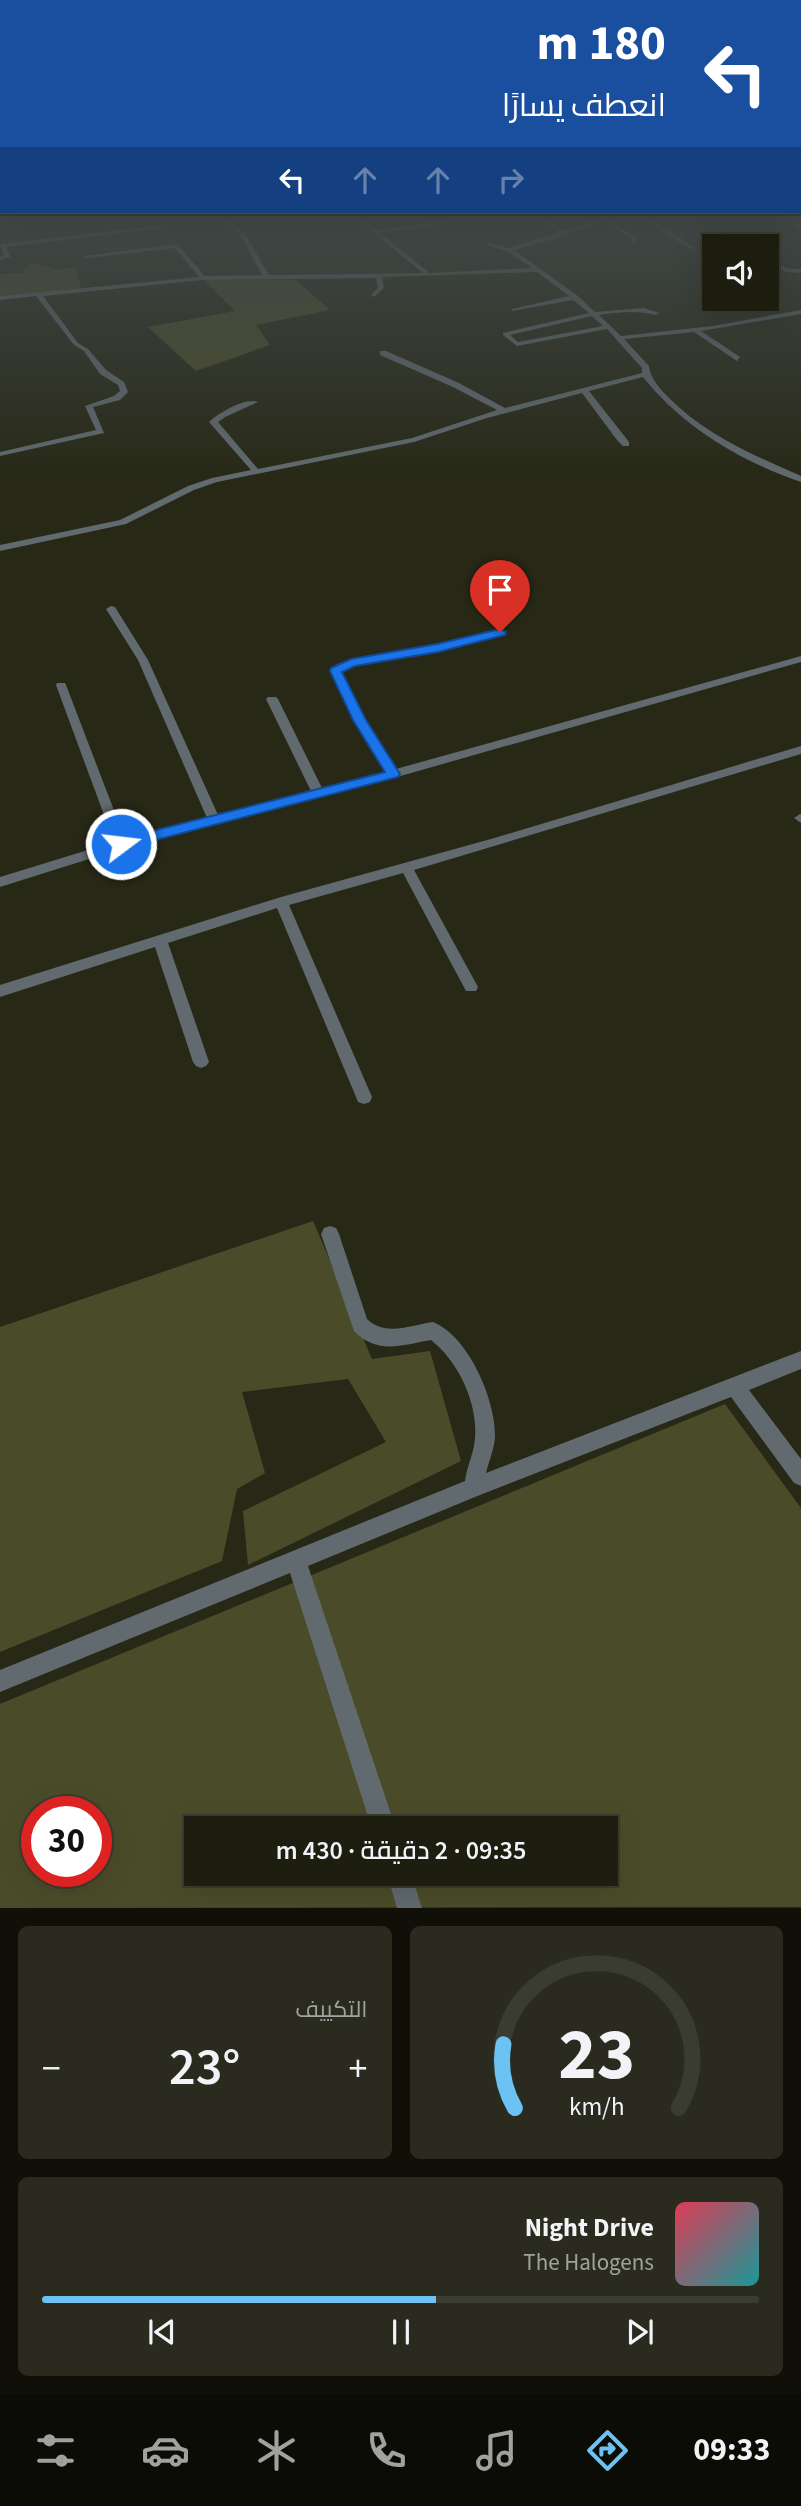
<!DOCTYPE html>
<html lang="ar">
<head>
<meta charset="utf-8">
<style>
  :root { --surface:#1d1e10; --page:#2a2b1e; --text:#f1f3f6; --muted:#a0a29f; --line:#3b3c30; --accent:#6cc3f3 }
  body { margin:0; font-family:"Source Sans 3",Cairo,sans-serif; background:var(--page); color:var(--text); direction:rtl; height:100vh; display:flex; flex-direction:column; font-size:26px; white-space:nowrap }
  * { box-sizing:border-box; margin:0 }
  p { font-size:23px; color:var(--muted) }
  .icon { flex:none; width:38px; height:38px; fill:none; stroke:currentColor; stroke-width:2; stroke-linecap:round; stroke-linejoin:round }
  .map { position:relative; height:1908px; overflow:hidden; direction:ltr }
  .sheet { display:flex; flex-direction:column; gap:18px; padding:18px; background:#101009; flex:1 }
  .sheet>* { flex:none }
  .banner { position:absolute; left:0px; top:0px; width:802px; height:214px; box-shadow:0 7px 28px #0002,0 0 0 2px var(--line); direction:rtl; background:#1a4fa0; color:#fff; overflow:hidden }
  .buttons { position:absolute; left:702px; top:234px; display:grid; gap:14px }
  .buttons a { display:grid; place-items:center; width:77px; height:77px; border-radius:0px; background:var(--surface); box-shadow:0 7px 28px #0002,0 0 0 2px var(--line); font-size:35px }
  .speed { position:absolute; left:21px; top:1796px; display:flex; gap:14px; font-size:35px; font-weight:700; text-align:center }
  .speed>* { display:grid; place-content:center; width:91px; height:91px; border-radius:50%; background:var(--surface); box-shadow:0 7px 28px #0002,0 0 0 2px var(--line); line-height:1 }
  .speed .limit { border:10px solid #d22; background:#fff; color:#111 }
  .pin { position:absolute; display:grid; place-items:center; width:60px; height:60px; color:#fff; margin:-72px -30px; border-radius:50% 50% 50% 0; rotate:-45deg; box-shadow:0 0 7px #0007 }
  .pin .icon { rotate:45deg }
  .me { position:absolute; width:77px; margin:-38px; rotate:75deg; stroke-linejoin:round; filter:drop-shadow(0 0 5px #0008) }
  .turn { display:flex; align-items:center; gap:24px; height:147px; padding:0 21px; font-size:32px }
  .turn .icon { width:91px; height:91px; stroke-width:2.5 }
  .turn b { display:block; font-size:49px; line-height:60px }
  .lanes { display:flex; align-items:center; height:66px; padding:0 21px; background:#0003; justify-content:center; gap:35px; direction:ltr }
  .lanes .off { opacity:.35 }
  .big { font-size:52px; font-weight:600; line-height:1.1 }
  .sheet .tile { flex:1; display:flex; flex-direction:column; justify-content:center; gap:10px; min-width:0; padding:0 24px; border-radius:10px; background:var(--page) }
  .sheet .dial { align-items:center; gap:0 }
  .dial svg { height:182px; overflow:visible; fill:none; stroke:var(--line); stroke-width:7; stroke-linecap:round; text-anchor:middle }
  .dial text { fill:var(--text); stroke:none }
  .song { display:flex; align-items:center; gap:21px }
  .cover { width:84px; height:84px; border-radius:10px; background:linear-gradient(135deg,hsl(350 70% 55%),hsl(180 70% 35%)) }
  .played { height:7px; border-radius:4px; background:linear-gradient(90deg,var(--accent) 55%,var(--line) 55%) }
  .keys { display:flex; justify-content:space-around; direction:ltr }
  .heat { display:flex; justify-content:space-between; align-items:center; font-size:38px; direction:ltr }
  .sheet .tiles { flex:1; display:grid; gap:18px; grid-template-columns:1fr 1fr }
  .tile:last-child { grid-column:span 2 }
  .trip { position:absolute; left:184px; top:1816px; width:434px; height:70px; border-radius:0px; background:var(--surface); box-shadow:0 7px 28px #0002,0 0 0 2px var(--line); font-weight:600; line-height:70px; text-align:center; direction:rtl }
  .tabs { display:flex; height:112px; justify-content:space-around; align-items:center; background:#0c0c06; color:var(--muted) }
  .tabs .icon { width:49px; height:49px }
  .tabs .current { color:var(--accent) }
  .tabs b { font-size:32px; color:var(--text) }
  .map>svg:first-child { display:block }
  .green { fill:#4a4c29; fill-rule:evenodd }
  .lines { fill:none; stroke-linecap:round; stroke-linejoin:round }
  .minor { fill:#616a6f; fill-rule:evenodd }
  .route { fill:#1a73e8; stroke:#114b97; stroke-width:2 }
</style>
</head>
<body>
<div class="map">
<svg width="801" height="1908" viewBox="0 0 801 1908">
  <rect width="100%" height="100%" fill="#272816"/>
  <g class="green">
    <polygon points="32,262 55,269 76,268 81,288 0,297 0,274 22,273"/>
    <polygon points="204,280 296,280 330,310 256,325 270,345 196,371 148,327 235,311"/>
    <polygon points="313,1221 372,1359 430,1351 461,1461 248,1565 243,1511 386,1442 348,1379 242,1392 265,1473 237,1489 222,1561 0,1652 0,1327"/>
    <path d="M725,1404L801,1508V1907L0,1908V1704ZM37,1811H96V1871H37ZM196,1829H606V1874H196Z"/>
  </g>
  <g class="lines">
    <g class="minor">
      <path d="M220,216H226L247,237L269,275L423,273L353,216H358L376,230L473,216L430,227L380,233L430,273L532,268L507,251L485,245L488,243L509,248L560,232L532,216H537L565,231L602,218L621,216L610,221L637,238L635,243H631L632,239L605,222L569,233V235L514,250L578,296L595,312L644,308L659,313L656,315C637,310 618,312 599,315L621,336L713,326L801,310V314L701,331L740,357L737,361L694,332L624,339L649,366C650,378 660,389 669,398C706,435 753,455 801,476V482C740,461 683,427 643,377L589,391L629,442V446H623L617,440L582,393L487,418L414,442L217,482L194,490L126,524L0,551V545L120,520L188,486L212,478L251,470L209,422C219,413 245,397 258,402L225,417L218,422L258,469L412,438L497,410L453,387L380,355V351H386L459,383L505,408L642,373V368L607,329L517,346L503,335V333L589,313L573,300L512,311V309L569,296L537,272L382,277L384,288L374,297L371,295L378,288L376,278L203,280L43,296L78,343L88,349L106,370L124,382L128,392L120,400L93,407L104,433L0,456V452L96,430L85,406L114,396L120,391L118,385L100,374L84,351L74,345L36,296L0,300V296L199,277L175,248L87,258L84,256L177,244L205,276L262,275L243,239ZM592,316L603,326L518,342L510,335Z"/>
      <polygon points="638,216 644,216 696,248 691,249"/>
      <polygon points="774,216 781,216 801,225 801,229"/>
      <polygon points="162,225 164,228 6,247 11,257 0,260 0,256 4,256 0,244"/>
      <polygon points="766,258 789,269 801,269 801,273 786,272 766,263"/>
      <polygon points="111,606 115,607 148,660 218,815 311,791 266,699 268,697 276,697 278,699 322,788 386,772 353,720 331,671 337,664 347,661 438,645 501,629 506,632 438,651 353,666 342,671 365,720 396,769 801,656 801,662 397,777 124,848 0,887 0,877 114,842 56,685 57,683 65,683 66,685 125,839 207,818 138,660 106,609"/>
      <polygon points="801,746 801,754 414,870 478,987 476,991 466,991 403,873 289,905 372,1097 370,1102 364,1104 358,1102 356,1097 277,908 168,943 209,1062 206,1066 201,1068 196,1066 193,1062 155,947 0,997 0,985 281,897 491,839"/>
      <polygon points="800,814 801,814 801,823 794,818"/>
      <path d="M330,1226L336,1228L339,1234L367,1319C385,1337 411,1325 433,1322C468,1336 495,1398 495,1435C495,1448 489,1460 486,1473L801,1351V1369L749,1390L801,1459V1486L794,1483L731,1397L475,1497L308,1566L396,1829H372L290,1573L0,1692V1670L465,1481C467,1466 474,1453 475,1438C478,1403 458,1361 431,1340C402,1345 377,1355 354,1331L321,1234L324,1228Z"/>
      <polygon points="387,1874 411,1874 422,1908 397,1908"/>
    </g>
  </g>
  <linearGradient id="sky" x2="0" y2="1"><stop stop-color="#15160c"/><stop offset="0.45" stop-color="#414847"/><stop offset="1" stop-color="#414847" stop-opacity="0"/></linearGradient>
  <rect width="801" height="483" fill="url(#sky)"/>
  <polygon class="route" points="500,629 506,632 505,635 438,652 355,666 342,672 366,720 400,774 398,777 121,849 114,844 121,839 385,772 353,720 330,671 331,668 351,659 437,644"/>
</svg>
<div class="buttons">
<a><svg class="icon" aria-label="sound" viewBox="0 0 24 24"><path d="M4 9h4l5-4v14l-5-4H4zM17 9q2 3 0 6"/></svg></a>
</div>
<div class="speed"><div class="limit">30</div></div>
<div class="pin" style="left:500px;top:632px;background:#d93025"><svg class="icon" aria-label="arrive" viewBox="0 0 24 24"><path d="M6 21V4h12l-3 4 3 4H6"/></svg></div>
<svg class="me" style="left:121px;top:844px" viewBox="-20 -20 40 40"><circle r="17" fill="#1a73e8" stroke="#fff" stroke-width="3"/><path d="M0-11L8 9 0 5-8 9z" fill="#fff"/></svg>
<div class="trip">09:35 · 2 دقيقة · 430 m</div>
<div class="banner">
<div class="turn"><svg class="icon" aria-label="left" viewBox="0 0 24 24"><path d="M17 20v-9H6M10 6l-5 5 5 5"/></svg><div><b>180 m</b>انعطف يسارًا</div></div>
<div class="lanes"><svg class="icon" aria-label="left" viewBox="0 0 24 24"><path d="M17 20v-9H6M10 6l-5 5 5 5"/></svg><svg class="icon off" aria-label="ahead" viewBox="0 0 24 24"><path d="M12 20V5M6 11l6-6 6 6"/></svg><svg class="icon off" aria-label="ahead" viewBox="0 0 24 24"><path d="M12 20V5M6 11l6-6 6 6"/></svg><svg class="icon off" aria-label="right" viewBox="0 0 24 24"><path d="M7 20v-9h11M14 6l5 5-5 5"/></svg></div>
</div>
</div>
<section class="sheet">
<div class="tiles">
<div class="tile dial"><svg viewBox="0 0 100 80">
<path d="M14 69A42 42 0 1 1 86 69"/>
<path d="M14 69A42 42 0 0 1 9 41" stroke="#6cc3f3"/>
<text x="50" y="56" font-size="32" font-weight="700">23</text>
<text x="50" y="72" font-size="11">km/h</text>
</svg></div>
<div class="tile"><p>التكييف</p>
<div class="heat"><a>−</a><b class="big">23°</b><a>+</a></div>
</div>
<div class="tile">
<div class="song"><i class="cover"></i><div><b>Night Drive</b><p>The Halogens</p></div></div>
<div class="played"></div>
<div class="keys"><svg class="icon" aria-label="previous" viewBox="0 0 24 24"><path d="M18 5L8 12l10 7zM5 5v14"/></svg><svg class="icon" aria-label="pause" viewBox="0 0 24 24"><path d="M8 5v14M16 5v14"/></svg><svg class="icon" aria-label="next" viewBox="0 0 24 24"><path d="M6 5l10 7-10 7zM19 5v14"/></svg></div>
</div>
</div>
</section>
<nav class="tabs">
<b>09:33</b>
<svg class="icon current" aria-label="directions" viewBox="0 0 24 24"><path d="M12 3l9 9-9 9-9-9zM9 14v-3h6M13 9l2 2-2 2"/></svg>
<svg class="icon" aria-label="music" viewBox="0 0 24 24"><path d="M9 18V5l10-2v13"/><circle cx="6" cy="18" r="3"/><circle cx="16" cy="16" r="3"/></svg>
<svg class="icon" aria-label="phone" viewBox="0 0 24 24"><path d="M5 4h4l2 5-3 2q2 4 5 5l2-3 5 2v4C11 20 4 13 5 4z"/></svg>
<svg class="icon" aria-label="climate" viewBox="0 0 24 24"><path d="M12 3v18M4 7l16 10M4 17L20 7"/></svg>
<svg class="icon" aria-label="car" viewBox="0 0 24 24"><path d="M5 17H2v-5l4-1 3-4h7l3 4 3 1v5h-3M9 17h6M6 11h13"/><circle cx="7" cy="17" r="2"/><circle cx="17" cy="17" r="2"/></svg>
<svg class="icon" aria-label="filters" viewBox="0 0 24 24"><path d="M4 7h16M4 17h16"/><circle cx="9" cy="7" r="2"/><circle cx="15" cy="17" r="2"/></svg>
</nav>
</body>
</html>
